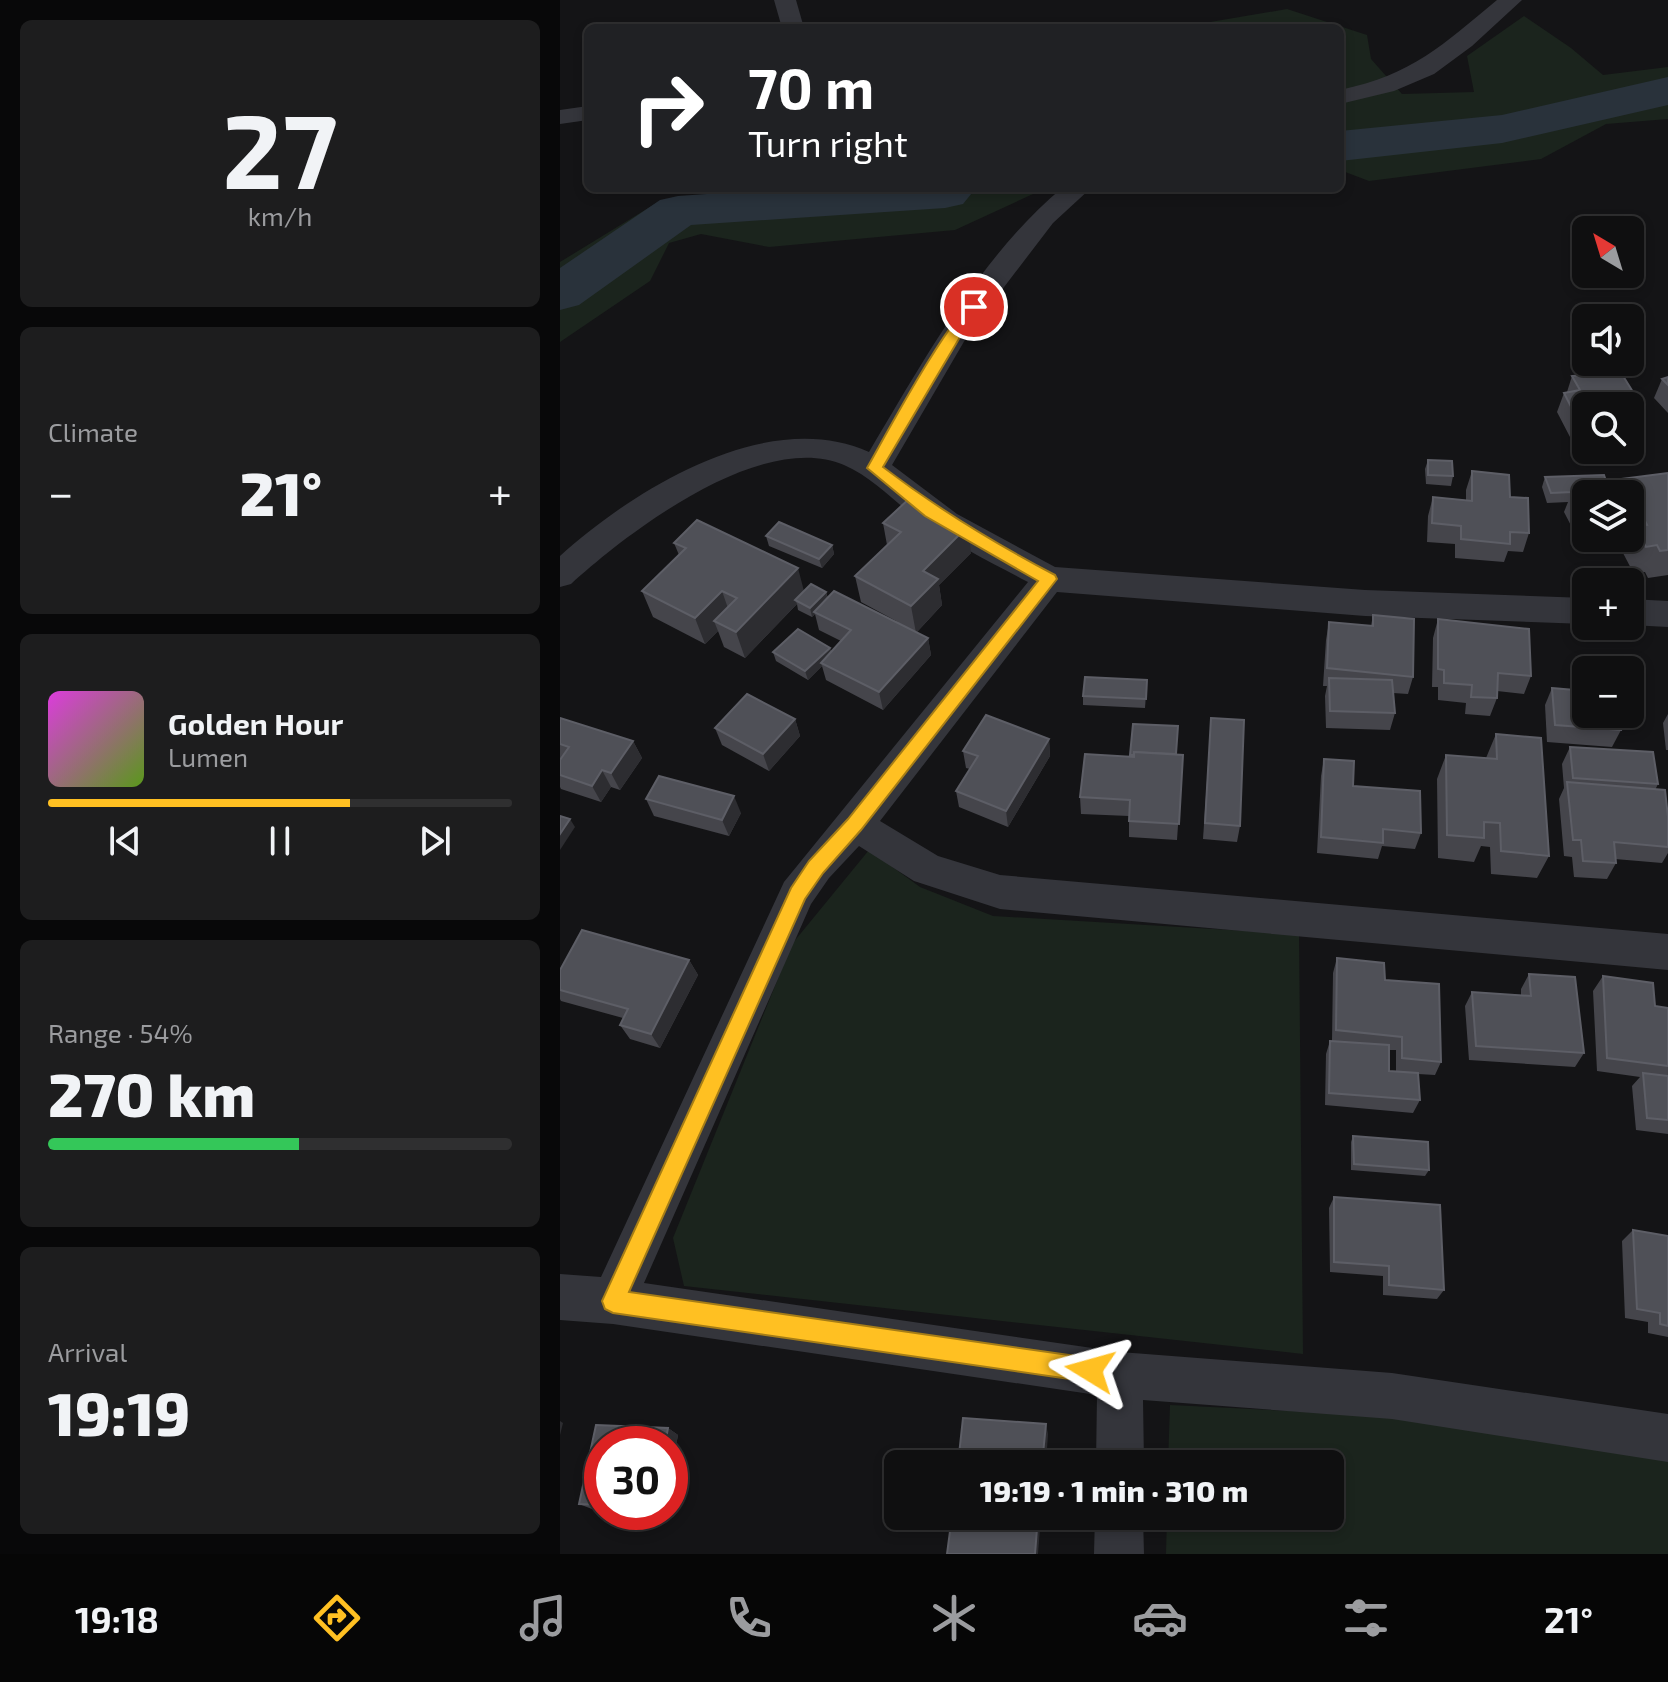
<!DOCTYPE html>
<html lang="en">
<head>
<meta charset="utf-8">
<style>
  :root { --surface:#0f0f10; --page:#1d1d1e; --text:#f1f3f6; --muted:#9b9c9f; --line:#2f2f30; --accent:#ffc022 }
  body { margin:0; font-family:"Exo 2",sans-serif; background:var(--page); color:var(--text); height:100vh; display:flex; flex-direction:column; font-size:30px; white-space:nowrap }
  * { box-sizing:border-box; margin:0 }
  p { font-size:26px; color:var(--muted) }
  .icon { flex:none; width:44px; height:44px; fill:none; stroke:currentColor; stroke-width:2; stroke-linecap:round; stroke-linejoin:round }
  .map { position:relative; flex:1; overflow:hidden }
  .side { display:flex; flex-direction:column; gap:20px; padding:20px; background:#080809; width:560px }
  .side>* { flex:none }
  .banner { position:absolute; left:24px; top:24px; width:760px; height:168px; border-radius:12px; box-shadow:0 4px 12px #0003,0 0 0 2px var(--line); background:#202124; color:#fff; overflow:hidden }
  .needle { width:52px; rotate:322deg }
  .controls { position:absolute; left:1012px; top:216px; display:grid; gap:16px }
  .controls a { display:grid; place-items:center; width:72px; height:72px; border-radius:12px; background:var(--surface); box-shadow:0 4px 12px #0003,0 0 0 2px var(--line); font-size:40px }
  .speed { position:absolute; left:24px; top:1426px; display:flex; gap:16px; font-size:40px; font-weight:700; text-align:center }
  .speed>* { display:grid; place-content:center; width:104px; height:104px; border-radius:50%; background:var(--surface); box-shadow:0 4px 12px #0003,0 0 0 2px var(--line); line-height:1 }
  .speed .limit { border:12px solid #d22; background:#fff; color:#111 }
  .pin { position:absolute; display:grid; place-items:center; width:68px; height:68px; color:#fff; margin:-34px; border:4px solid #fff; border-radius:50%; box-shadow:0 2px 8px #0007 }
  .me { position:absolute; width:88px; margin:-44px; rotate:278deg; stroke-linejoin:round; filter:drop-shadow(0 0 6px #0008) }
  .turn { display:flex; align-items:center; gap:28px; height:168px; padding:0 32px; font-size:36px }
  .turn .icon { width:104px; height:104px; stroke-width:2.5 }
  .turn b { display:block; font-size:56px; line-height:68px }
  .big { font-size:60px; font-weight:800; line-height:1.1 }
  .side .widget { flex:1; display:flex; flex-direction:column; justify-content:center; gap:12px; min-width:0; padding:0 28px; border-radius:12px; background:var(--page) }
  .side .dial { align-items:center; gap:0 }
  .dial b { font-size:104px; line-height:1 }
  .song { display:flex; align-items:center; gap:24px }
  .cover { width:96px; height:96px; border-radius:12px; background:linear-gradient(135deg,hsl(300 70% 55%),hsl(90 70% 35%)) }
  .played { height:8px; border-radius:4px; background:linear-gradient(90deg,var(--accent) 65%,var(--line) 65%) }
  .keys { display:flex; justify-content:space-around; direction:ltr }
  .heat { display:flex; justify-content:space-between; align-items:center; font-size:44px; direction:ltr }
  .charge { height:12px; border-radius:6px; background:linear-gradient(90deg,#34c759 54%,var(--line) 0) }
  .trip { position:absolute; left:324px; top:1450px; width:460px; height:80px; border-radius:12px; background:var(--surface); box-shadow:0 4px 12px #0003,0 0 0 2px var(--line); font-weight:800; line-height:80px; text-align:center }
  .dock { display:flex; height:128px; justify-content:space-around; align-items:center; background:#060606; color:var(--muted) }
  .dock .icon { width:56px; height:56px }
  .dock .selected { color:var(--accent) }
  .dock b { font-size:36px; color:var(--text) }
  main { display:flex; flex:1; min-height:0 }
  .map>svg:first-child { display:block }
  .green { fill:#1b241d }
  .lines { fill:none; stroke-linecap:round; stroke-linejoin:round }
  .river { fill:#29323b; fill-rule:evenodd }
  .street { fill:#34353b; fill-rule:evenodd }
  .wall { fill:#45454b; fill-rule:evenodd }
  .shaded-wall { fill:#2d2d31 }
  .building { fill:#4f5057; stroke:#5d5e66; stroke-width:2 }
  .route { fill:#ffc022; stroke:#a67d16; stroke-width:2 }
</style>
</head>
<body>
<main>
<section class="side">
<div class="widget dial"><b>27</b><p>km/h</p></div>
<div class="widget"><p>Climate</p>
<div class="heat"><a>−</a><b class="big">21°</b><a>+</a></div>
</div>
<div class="widget">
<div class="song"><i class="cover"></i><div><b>Golden Hour</b><p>Lumen</p></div></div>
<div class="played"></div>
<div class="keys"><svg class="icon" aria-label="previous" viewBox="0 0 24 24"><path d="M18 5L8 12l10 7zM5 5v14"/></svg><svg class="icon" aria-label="pause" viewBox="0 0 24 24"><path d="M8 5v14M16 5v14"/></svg><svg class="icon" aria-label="next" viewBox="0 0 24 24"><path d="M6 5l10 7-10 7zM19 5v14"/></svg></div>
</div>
<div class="widget"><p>Range · 54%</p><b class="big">270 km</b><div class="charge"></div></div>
<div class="widget"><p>Arrival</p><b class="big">19:19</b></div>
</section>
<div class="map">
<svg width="1108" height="1554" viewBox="0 0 1108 1554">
  <rect width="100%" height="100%" fill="#141416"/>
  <g class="green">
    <polygon points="727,9 807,35 811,59 842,94 914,92 907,56 964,16 1011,48 1043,75 1108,67 1108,119 1046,124 981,159 809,181 780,170 780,28 615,28"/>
    <polygon points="164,188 476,188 473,194 395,230 209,247 141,234 109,243 90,281 0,342 0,262 98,202 143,196"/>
    <polygon points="309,850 360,887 433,916 739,934 743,1354 124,1286 113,1238 232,944"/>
    <polygon points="610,1405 830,1416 1108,1452 1108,1554 606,1554 607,1516 770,1516 770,1464 608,1464"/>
  </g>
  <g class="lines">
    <g class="river">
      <polygon points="1108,77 1108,105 942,143 780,161 780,131 942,115"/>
      <polygon points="234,188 416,188 403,204 385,208 131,225 19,305 0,310 0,268 100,200 118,196"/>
    </g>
    <g class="street">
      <polygon points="214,0 236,0 244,28 222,28"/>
      <path d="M937,0H962L912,46L874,74L834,91L780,104V90C854,74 881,46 937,0Z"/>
      <polygon points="28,106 28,120 0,124 0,110"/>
      <path d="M502,188H531L493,223L409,333L332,465L397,514L495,567L805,590L1026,598V624L805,616L497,592L320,821L378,856L440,875L1108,934V970L440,909L354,881L299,846L269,878L251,904L84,1283L560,1352L832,1373L1108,1414V1462L832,1419L583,1400L584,1464H536L537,1395L53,1324L0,1320V1274L41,1277L224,882L468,582C432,563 396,545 362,522C336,504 314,478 284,465C202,430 69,531 11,584L0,587V556C74,489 208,406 309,452C364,360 420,257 502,188Z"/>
      <polygon points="1070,599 1108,601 1108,627 1070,625"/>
      <polygon points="535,1516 583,1516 584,1554 534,1554"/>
    </g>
  </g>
  <g class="wall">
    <path d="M1012,376L1081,405L1073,423L1080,434L1072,453L1023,462L997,412L1004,393L1007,392ZM1026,406H1070V450H1026Z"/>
    <polygon points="1108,377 1108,413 1094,398 1102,379"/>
    <polygon points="868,460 893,476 891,486 866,484 865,469"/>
    <polygon points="912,471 950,497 969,533 963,552 948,551 944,562 895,558 895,544 867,542 868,516 873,497 906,500 906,490"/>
    <polygon points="1108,473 1108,575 1088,578 1085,572 1074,574 1063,553 1069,540 1068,538 1070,538 1070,494 1026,494 1026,538 1053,538 1051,543 1022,547 1004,512 1008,502 987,503 982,487 985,477 1046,481"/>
    <polygon points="323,523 411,553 379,585 382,605 357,632 368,638 371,655 323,710 266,680 262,666 248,680 216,661 213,652 270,648 271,652 281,641 259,630 255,614 252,617 238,610 237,604 185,658 164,647 158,631 145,644 93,617 82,591 119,555 114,543 244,591 266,592 268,598 338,622 301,602 295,576 327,545"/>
    <polygon points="206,536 272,545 274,554 262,568 209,546"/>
    <polygon points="813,615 853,677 848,694 833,693 835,713 830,730 766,728 765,696 767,686 763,686 766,640 769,622 811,626"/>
    <polygon points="878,619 971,676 964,694 937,691 937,698 930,716 905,714 906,703 878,700 878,687 872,687 873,638"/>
    <polygon points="587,680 585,708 523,705 523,696"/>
    <polygon points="992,688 1061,730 1052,747 987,742 985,705"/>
    <polygon points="1108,714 1108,750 1106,750 1103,723"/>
    <polygon points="0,718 73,741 82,758 60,790 51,787 41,802 1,789 0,787 0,760 1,758 0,758"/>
    <polygon points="235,719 240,736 209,771 162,745 155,728"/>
    <polygon points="573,724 616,754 623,755 617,840 569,837 569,816 521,814 520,797 570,757"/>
    <polygon points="936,734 989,856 977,878 931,874 930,847 921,846 914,862 878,858 877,779 886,755 926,758"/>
    <polygon points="650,736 680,826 677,842 643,839"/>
    <polygon points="489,739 490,756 448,827 399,807 396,791 410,769 406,768 403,751"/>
    <polygon points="1010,747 1098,784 1095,790 1108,817 1108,853 1102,863 1055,859 1056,863 1047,879 1014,877 1012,857 1004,856 999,799 1004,788 1002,764"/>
    <polygon points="764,759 793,786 861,833 855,849 822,846 818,859 757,853 761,776"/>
    <polygon points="86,799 181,813 169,836 94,816"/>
    <path d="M777,958L825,980L881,1062L875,1075L858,1074L860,1100L853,1113L765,1105L766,1054L770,1041H772L773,973ZM829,1050H836V1071H829Z"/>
    <polygon points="129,960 138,975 100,1048 70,1039 60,1025 63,1018 1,1001 0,999 0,970"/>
    <polygon points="969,974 1024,1053 1015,1067 909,1060 905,1006 912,992 961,995 961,989"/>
    <polygon points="1043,976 1095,1006 1108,1008 1108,1134 1076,1130 1072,1086 1080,1077 1037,1071 1033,991"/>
    <polygon points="793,1136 869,1170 865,1176 791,1170 791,1142"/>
    <polygon points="774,1197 884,1290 877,1299 823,1295 823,1276 770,1272 769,1208"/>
    <polygon points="1073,1230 1108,1236 1108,1337 1088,1333 1088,1322 1065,1318 1062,1241"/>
    <polygon points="36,1425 108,1428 118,1435 110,1477 110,1444 42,1444 42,1510 32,1509 19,1504"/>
  </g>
  <g class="shaded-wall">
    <polygon points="1080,434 1072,453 1023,462 1027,450 1070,450 1070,436"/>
    <polygon points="408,526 411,553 379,585 382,605 356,633 351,606 363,571"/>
    <polygon points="272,545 274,554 262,568 259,559"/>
    <polygon points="238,568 245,595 235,600 237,604 185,658 176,632"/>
    <polygon points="162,591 171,617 154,621 158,631 145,644 135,618"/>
    <polygon points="266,592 268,601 254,612 255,614 252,617 250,608"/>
    <polygon points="368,638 371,655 323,710 319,692"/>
    <polygon points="270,648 272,657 261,663 262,666 248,680 245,671"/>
    <polygon points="235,719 240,736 209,771 203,754"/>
    <polygon points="489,739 490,756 448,827 446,811"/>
    <polygon points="73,741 82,758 60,790 51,773"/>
    <polygon points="42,770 51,787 41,802 32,786"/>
    <polygon points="174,796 181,813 169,836 162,820"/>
    <polygon points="10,819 15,827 0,850 0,834"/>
    <polygon points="129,960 138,975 100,1048 91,1034"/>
    <polygon points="0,1421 3,1423 0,1435"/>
    <polygon points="486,1424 488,1434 486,1464 482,1464"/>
    <polygon points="108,1428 118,1435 110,1477 110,1444 105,1444"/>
    <polygon points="478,1516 481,1516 478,1554 475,1554"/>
  </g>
  <g class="building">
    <polygon points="1060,371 1081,405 1070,406 1026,406 1026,436 1004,393 1020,390 1012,376"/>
    <polygon points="1108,377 1108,385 1102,379"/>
    <polygon points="1070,417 1080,434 1070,436"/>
    <polygon points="868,460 892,461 893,476 868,475"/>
    <polygon points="912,471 949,475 950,497 968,498 969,533 950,532 950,544 901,539 901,526 872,523 873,497 912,501"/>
    <polygon points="1108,473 1108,550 1100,551 1097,545 1086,547 1075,526 1087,525 1074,499 1070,500 1070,494 1026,494 1026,507 1014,485"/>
    <polygon points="1044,475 1046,481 1014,485 1012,492 991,493 985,477"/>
    <polygon points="351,497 408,526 363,571 378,579 351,606 295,576 341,532 323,523"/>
    <polygon points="137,520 238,568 176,632 154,621 177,598 162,591 135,618 82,591 126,548 114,543"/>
    <polygon points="219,522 272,545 259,559 206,536"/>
    <polygon points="251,584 266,592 250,608 235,600"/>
    <polygon points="274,591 368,638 319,692 261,663 291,630 254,612"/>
    <polygon points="813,615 854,619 853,677 767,668 769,622 813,626"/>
    <polygon points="878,619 969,629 971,676 938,673 937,698 911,697 912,685 884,683 884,670 878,669"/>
    <polygon points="238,629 270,648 245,671 213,652"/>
    <polygon points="525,677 587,680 586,699 523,696"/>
    <polygon points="769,678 832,680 835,713 770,711"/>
    <polygon points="992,688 1026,691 1026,714 1059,714 1061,730 995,725"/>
    <polygon points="187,694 235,719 203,754 155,728"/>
    <polygon points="426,715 489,739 446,811 396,791 418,756 403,751"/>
    <polygon points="0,718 73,741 51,773 42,770 32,786 0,775 0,760 9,747 0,744"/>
    <polygon points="651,718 684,720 680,826 645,823"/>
    <polygon points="573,724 618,726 616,754 574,752 574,755 570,755"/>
    <polygon points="936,734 981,738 989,856 941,851 940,823 924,822 924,838 887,835 886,755 937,759"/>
    <polygon points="1010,747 1093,752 1098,784 1013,778"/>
    <polygon points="574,752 623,755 619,824 569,821 570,800 520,797 525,754 574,757"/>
    <polygon points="764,759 794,761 793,786 860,791 861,833 823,829 823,843 761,837"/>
    <polygon points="99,776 174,796 162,820 86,799"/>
    <polygon points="1007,782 1105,790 1108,817 1108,847 1054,842 1056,863 1023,861 1021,840 1013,840"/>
    <polygon points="0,816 10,819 0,834"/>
    <polygon points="22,930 129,960 91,1034 60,1025 68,1009 0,990 0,970"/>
    <polygon points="777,958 824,963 825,980 879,984 881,1062 842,1058 842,1037 776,1030"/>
    <polygon points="969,974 1015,977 1024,1053 916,1046 912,992 971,996"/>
    <polygon points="1043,976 1093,983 1095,1006 1108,1008 1108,1066 1047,1058"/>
    <polygon points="770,1041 829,1045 829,1071 858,1073 860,1100 769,1093"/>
    <polygon points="1083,1073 1108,1076 1108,1120 1087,1118"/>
    <polygon points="793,1136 868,1142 869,1170 794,1164"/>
    <polygon points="774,1197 880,1205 884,1290 829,1285 829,1266 774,1262"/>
    <polygon points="1073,1230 1108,1236 1108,1326 1100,1324 1100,1313 1077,1309"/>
    <polygon points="403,1418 486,1424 482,1464 398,1464"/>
    <polygon points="36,1425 108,1428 105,1444 42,1444 42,1505 19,1504"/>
    <polygon points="392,1516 478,1516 475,1554 387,1554"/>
  </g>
  <path class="route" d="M414,302L421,307L403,332L323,467C378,509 434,543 495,575L497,579L301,830L263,873L245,899L69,1292L530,1358L539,1362L542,1370L539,1378L530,1382L53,1313L45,1309L42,1301L231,888L249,861L288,819L478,581L365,516L307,468C323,440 392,311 414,302Z"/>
</svg>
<div class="controls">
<a><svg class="needle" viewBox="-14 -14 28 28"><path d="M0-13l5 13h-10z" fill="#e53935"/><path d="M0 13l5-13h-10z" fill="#9b9c9f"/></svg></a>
<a><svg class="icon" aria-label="sound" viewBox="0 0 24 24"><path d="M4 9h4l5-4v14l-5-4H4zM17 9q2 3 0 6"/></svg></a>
<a><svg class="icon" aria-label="search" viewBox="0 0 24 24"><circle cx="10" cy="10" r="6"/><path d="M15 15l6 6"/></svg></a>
<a><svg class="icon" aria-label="layers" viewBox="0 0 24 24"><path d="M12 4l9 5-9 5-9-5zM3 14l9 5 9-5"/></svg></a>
<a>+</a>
<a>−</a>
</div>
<div class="speed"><div class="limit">30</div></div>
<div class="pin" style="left:414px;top:307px;background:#d93025"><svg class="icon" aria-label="arrive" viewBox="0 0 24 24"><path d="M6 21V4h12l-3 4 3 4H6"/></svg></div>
<svg class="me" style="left:530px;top:1370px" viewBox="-20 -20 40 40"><path d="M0-17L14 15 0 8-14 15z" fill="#ffc022" stroke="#fff" stroke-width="4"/></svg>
<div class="trip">19:19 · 1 min · 310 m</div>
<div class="banner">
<div class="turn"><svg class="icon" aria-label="right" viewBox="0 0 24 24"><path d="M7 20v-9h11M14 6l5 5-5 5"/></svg><div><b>70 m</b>Turn right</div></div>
</div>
</div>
</main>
<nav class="dock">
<b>19:18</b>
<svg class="icon selected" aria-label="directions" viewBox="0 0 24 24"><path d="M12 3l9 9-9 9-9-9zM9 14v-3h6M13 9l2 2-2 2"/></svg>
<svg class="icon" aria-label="music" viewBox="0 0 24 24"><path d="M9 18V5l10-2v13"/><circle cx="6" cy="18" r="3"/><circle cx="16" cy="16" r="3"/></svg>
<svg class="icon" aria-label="phone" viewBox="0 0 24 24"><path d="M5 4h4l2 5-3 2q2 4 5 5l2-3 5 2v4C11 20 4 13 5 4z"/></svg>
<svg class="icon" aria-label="climate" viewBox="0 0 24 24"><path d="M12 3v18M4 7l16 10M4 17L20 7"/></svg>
<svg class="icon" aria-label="car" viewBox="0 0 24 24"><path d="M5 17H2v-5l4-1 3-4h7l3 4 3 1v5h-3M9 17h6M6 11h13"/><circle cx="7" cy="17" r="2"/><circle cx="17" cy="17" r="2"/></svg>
<svg class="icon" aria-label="filters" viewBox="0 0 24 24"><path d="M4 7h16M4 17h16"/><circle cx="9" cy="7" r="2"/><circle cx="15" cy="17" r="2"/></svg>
<b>21°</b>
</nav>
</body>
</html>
